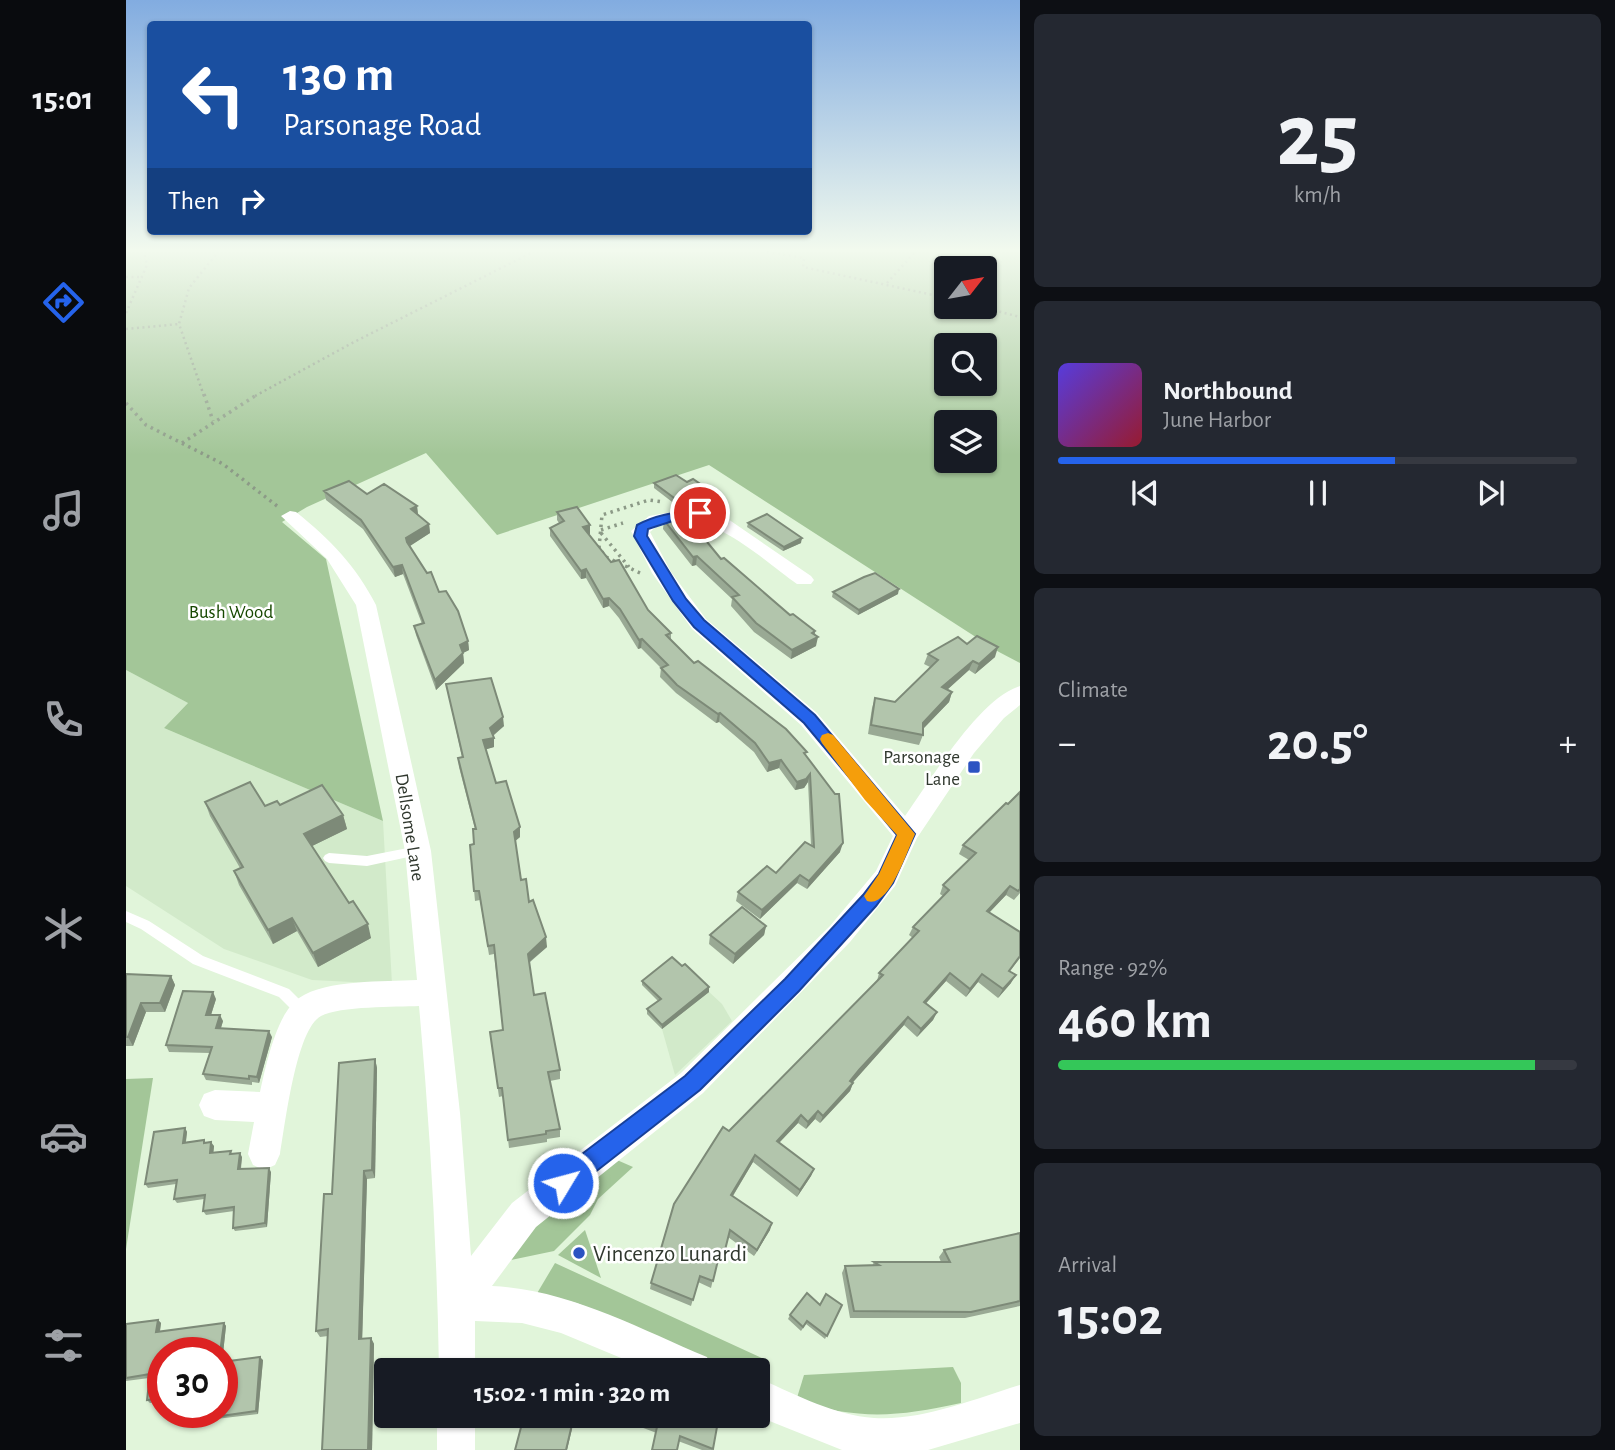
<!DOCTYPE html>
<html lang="en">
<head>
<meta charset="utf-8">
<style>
  :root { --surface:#171b24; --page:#242831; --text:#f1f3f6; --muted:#9ea1a6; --line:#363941; --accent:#2563eb }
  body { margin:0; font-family:"Alegreya Sans",sans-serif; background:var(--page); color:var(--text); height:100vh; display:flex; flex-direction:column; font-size:26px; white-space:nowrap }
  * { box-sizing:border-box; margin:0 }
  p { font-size:23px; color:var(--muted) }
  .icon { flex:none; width:38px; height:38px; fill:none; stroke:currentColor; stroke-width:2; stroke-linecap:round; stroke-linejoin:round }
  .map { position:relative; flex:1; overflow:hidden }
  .panel { display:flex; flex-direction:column; gap:14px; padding:14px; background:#0d0f14; width:595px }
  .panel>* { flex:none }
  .hud { position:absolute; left:21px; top:21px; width:665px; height:214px; border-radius:7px; box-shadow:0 2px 5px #0004; background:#1a4fa0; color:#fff; overflow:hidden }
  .needle { width:46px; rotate:59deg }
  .fabs { position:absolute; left:808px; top:256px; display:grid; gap:14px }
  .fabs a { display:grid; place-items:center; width:63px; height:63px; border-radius:7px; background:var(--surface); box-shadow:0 2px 5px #0004; font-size:35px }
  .speed { position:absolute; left:21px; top:1337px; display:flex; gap:14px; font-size:35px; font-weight:700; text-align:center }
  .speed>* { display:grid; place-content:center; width:91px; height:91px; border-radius:50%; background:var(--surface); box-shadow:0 2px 5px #0004; line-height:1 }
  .speed .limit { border:10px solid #d22; background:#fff; color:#111 }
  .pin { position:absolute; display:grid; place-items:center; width:60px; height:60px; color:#fff; margin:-30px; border:4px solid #fff; border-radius:50%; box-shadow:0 2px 7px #0007 }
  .me { position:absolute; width:77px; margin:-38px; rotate:53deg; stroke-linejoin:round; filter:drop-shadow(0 0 5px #0008) }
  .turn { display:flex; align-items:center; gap:24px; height:147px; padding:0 21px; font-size:32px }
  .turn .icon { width:91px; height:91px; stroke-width:2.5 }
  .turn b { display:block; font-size:49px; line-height:60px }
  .then { display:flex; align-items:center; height:66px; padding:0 21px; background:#0003; gap:14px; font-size:26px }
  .big { font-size:52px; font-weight:600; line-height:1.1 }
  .panel .tile { flex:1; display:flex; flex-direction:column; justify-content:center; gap:10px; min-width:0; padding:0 24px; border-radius:10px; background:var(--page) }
  .panel .dial { align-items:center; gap:0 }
  .dial b { font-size:91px; line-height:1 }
  .song { display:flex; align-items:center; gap:21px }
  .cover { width:84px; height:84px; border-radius:10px; background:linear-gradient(135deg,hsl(250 70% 55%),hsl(350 70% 35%)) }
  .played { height:7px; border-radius:4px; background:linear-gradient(90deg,var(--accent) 65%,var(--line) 65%) }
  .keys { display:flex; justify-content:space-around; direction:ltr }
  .heat { display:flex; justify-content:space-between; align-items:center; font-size:38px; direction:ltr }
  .charge { height:10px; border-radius:5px; background:linear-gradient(90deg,#34c759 92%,var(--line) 0) }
  .trip { position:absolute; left:248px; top:1358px; width:396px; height:70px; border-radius:7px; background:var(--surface); box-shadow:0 2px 5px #0004; font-weight:600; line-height:70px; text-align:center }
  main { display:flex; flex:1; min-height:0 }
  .tabs { display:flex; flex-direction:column; width:126px; justify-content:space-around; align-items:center; background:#090b0e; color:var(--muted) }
  .tabs .icon { width:49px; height:49px }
  .tabs .on { color:var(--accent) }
  .tabs b { font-size:32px; color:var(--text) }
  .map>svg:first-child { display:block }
  .built { fill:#d2eaca }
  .green { fill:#a3c698; fill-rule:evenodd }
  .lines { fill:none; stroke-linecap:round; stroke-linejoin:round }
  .path-far1 { stroke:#8c9a87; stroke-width:2.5; stroke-dasharray:2 3.5; stroke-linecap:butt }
  .path { stroke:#8c9a87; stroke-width:3.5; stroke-dasharray:2.5 4.5; stroke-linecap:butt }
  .service { fill:#fff; fill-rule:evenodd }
  .minor { fill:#fff; fill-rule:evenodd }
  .wall { fill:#99a994 }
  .shaded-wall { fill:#7d8a78 }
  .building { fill:#b2c5ac; stroke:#7d8a78; stroke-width:2 }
  .route { fill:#2563eb; stroke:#184099; stroke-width:2 }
  .slow { fill:#f59e0b }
  .poi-dot { fill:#2c53c2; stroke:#fff; stroke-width:2.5 }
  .labels { text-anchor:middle; stroke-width:5; stroke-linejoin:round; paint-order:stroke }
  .park-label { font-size:19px; fill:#174800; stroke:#fff }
  .poi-label { font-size:19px; fill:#30382e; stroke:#fff; text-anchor:end }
  .street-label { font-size:19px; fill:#30382e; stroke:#fff }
  .near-poi-label { font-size:23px; fill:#30382e; stroke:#fff; text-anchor:start }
</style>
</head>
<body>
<main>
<nav class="tabs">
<b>15:01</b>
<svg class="icon on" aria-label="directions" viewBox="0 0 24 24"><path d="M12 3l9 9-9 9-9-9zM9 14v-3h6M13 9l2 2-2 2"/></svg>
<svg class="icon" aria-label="music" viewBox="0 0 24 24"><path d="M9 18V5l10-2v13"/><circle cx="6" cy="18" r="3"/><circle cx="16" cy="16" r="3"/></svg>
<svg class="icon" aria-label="phone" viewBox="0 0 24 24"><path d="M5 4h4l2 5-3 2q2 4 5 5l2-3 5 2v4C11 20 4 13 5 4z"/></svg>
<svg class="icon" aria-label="climate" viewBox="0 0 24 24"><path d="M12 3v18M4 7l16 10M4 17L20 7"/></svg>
<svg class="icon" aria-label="car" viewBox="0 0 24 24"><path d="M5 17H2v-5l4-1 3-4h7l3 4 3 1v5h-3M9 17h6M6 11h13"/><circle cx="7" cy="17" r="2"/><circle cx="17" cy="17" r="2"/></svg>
<svg class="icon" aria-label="filters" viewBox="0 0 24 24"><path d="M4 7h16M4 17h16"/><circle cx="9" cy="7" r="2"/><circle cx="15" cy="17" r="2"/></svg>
</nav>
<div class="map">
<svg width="894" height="1450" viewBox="0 0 894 1450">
  <rect width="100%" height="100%" fill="#e1f5da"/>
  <g class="built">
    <polygon points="0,670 62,703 38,728 257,821 266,984 186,980 98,949 0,886"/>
    <polygon points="568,978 596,1004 606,1021 549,1075 536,1029 521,1014"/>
  </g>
  <g class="green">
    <path d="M0,252H894V663L873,652L583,465L371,535L300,453L181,507L156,522L200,559L257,821L38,728L62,703L0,670ZM821,268H859V306H821ZM821,345H859V383H821ZM821,422H859V460H821Z"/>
    <polygon points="27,1078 0,1249 0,1079"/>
    <polygon points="491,1160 507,1167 472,1199 464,1215 428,1251 385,1260 407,1228"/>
    <polygon points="459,1230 475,1278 432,1255"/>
    <polygon points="429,1263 640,1360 632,1374 632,1370 595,1370 451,1303 410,1295"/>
    <path d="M827,1367L835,1383V1403C771,1417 734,1420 670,1401L678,1375Z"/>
  </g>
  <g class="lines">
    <g class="path-far1">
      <polyline points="641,252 678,258 677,267 821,298"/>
      <polyline points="0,277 17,277"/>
      <polyline points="761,283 789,252"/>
      <polyline points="852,306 894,317"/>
      <polyline points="0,313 21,265 18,252"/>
      <polyline points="0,329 53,324"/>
      <polyline points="78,396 53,324 63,288 92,252"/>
      <polyline points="129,396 228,342 407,252"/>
    </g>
    <g class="path">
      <polyline points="78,394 87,421"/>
      <polyline points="0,403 20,425 97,464 151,506"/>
      <polyline points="56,443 132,394"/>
      <polyline points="475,530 497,523"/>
      <polyline points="475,533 503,567"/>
      <polyline points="514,573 480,557 473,548 476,515 523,500 537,502"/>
    </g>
    <g class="service">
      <polygon points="292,846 296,848 298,851 296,854 241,866 203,863 199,861 197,858 199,855 203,853 241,856"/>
      <polygon points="0,911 23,921 77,956 163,989 182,1008 184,1012 182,1016 177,1018 172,1016 153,997 67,964 15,929 0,922"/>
    </g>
    <g class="minor">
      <path d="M563,509L599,517L685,576L688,580L685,584H671C635,559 567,492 524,532L545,572L580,619L691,713L779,816C804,781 853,698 894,686V705L878,718L848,753L791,838L769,886L724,942L577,1093L410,1227L366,1286C441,1289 512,1328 581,1357L586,1370H524L435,1333L396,1323L349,1321V1370H313C311,1248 304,1127 293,1006C270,1007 214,1006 195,1016C170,1029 159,1126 154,1154L149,1165L138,1170L127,1165L122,1154L128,1122L89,1120L78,1116L73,1105L78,1094L89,1090L134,1092C140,1066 150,1014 173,998C201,979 258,982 291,980L279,851L230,605L201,559L155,516L164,511L170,512C204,539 230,566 250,605L305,851L334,1113L345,1256L386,1203L555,1073L704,926L750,871L767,836L675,725L566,629L526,573L505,531L523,516Z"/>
      <path d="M632,1378C669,1394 707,1415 748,1418C797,1421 848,1399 894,1385V1423L802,1450H716L631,1416Z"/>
      <rect x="311" y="1416" width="38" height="34"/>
    </g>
  </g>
  <g class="wall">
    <polygon points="561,482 589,499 568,507 554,508 528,488 528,483"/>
    <polygon points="198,491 241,494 291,506 292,515 303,524 304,533 283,546 342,641 343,650 337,653 338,663 310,690 290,635 288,626 296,624 277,574 269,577 237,529 200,500"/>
    <polygon points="431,512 464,534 462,534 522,610 545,633 545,640 568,663 680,755 714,852 681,889 671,883 634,919 610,901 612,892 650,873 685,846 682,782 678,788 669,790 653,768 641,772 628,752 593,722 590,723 550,693 534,677 535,668 515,648 512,649 493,618 483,606 477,608 460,578 455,579 424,536 424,528 433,523 431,520"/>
    <polygon points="538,520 595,559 664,615 689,631 690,646 665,659 628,632 605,606 606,599 570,565 566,566 537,529"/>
    <polygon points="622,523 675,543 657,551 621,527"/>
    <polygon points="707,592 772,594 732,615 706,597"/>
    <polygon points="841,644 869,657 849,674 843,670 821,690 826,692 823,702 797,729 797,735 793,745 742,734 746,708 749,698 769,702 804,667 798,664 802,654"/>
    <polygon points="320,684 378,726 367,736 368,747 360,749 370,783 394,837 389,841 395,880 421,947 403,963 408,995 434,1070 434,1079 424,1081 434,1129 434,1137 421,1139 421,1142 383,1148 377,1096 373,1097 364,1032 377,1031 368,954 363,955 354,900 349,901 344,845 348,844 349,829 333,767 332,758 336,757"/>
    <polygon points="894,792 894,893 888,900 880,895 863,913 894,932 894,958 884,971 885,983 872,998 852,982 840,997 820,981 800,1003 811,1012 807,1020 791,1037 778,1025 730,1078 726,1083 727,1083 724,1091 694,1123 689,1119 680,1129 672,1123 653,1143 688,1169 685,1176 671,1197 627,1162 607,1196 644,1230 628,1256 602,1237 596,1261 592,1259 585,1288 572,1282 565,1306 524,1289 525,1283 603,1131 751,981 753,973 787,938 783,935 787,927 817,896 814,894 817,885 843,860 833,854 837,845"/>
    <polygon points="79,802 139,806 154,805 217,815 221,829 186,846 245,938 192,967 171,931 147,944 113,885 108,871 114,868 84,816"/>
    <polygon points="640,926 638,935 607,964 583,944 584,935"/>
    <polygon points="556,966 583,987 583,992 536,1029 521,1014 521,1009 532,1001 516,985 516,981"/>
    <polygon points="0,974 45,976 49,985 39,1012 20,1012 7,1046 0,1046"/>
    <polygon points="90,999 85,1015 97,1021 95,1028 146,1037 133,1083 126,1082 126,1085 80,1080 77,1074 84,1053 43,1052 40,1045"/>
    <polygon points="249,1059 251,1068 249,1178 241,1179 236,1339 245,1338 248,1344 246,1450 196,1450 202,1336 194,1337 190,1331 206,1194"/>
    <polygon points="59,1128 61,1132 60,1142 78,1140 80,1143 88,1146 87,1153 107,1154 116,1157 115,1169 145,1172 141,1227 109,1231 107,1228 108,1211 80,1215 77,1211 78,1199 51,1203 48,1199 50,1184 22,1188 19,1184"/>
    <polygon points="894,1233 894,1306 839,1318 724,1318 716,1273 719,1266 746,1266 748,1262 815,1262 813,1257 818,1250"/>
    <polygon points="694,1305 716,1305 699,1339 680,1324 675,1331 662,1319 664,1315"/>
    <polygon points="32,1320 35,1323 34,1332 98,1323 100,1326 96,1362 137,1360 132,1414 90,1419 88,1417 96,1353 37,1353 37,1401 24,1403 21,1400 23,1378 0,1381 0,1324"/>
    <polygon points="488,1416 593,1416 586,1450 576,1450 488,1417"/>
  </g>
  <g class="shaded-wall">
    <polygon points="589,494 589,499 568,507 568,503"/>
    <polygon points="291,506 292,515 285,509"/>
    <polygon points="303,524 304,533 281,548 280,538"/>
    <polygon points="464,525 464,534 457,536 457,527"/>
    <polygon points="676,538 675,543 657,551 658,547"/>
    <polygon points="571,556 570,565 566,566 567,557"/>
    <polygon points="276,565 277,574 269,577 267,567"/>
    <polygon points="460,569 460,578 455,579 455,571"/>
    <polygon points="773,589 772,594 732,615 733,610"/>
    <polygon points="483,598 483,606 477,608 477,599"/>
    <polygon points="689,631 687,639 692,637 690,646 665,659 666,650"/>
    <polygon points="516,639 515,648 512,649 513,640"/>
    <polygon points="342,641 343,650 337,653 338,663 310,690 309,680 334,645"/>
    <polygon points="872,647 869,657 849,674 853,664"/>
    <polygon points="847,661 843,670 813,697 816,687"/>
    <polygon points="826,692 823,702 794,732 797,723"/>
    <polygon points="594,713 593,722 590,723 592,714"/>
    <polygon points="377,717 378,726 365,737 364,728"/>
    <polygon points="368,738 368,747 358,750 357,740"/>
    <polygon points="655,760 653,768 641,772 643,763"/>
    <polygon points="684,774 682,782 678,788 669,790 671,782"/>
    <polygon points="217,815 221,829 182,848 178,834"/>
    <polygon points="394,827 394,837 388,842 388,832"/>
    <polygon points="717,843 714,852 681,889 683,881"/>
    <polygon points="674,875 671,883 634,919 636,910"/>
    <polygon points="884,886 880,895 856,920 861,911"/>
    <polygon points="166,918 171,931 147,944 142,930"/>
    <polygon points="242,924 245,938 192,967 187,953"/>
    <polygon points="640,926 638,935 607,964 609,954"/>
    <polygon points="420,937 421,947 402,963 402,954"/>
    <polygon points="824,973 820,981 794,1010 798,1002"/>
    <polygon points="856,974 852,982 840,997 844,989"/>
    <polygon points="890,975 885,983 872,998 877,989"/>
    <polygon points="45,976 49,985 39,1012 34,1003"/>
    <polygon points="583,987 583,992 536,1029 536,1025"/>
    <polygon points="87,992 90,999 83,1021 80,1015"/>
    <polygon points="15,1003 20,1012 7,1046 2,1037"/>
    <polygon points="811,1012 807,1020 791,1037 795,1029"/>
    <polygon points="94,1015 97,1021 93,1034 90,1028"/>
    <polygon points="782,1017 778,1025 721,1089 724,1081"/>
    <polygon points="143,1031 146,1037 133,1083 131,1077"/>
    <polygon points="249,1059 251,1068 249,1178 246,1170"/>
    <polygon points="727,1083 724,1091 694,1123 697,1116"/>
    <polygon points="692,1111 689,1119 680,1129 682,1122"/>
    <polygon points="675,1115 672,1123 648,1148 651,1141"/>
    <polygon points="59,1128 61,1132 59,1147 57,1143"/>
    <polygon points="85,1142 88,1146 87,1157 84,1153"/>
    <polygon points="114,1153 116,1157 114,1173 112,1169"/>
    <polygon points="629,1155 627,1162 603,1202 605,1195"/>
    <polygon points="143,1168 145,1172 141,1227 139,1223"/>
    <polygon points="688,1169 685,1176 671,1197 674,1190"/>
    <polygon points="238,1171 241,1179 236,1345 233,1339"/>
    <polygon points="646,1223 644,1230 628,1256 631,1250"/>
    <polygon points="32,1320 35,1323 33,1336 30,1332"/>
    <polygon points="98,1323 100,1326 96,1363 96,1353 94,1353"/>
    <polygon points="245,1338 248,1344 246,1450 242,1450"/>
    <polygon points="134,1357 137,1360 132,1414 130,1411"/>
    <polygon points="448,1416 449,1416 441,1450 440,1450"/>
  </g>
  <g class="building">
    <polygon points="550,475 561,482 567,479 589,494 568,503 555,503 528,483"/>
    <polygon points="223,481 241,494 258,484 291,506 285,509 303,524 280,538 281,542 301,573 305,572 313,592 320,591 332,611 342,641 334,645 337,653 309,680 288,626 298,623 276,565 267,567 235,520 198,491"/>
    <polygon points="451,507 464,525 457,527 485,562 493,560 522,610 545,633 540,635 568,663 572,661 660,729 681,752 678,753 709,794 713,794 717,843 683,881 674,875 636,910 612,892 641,866 650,873 679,842 688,847 684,774 680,779 671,782 655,760 643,763 629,743 594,713 592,714 551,685 535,668 542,665 516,639 513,640 494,609 483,598 477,599 460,569 455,571 424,528 438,521 431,512"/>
    <polygon points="641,514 676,538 658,547 622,523"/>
    <polygon points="559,515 595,559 598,558 664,615 667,614 689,631 686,633 692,637 666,650 630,623 606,597 613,595 571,556 567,557 538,520"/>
    <polygon points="749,573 773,589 733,610 707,592 738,577"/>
    <polygon points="851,636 872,647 853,664 847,661 816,687 826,692 797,723 797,735 745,725 749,698 769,702 812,660 802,654 832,637 841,644"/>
    <polygon points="365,678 377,717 364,728 368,738 357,740 370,783 380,781 394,827 388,832 395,880 400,879 403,902 407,900 420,937 402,954 408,995 419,993 434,1070 422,1072 434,1129 420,1131 420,1134 382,1140 376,1088 372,1088 364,1032 377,1030 368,945 362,946 353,891 348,891 344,845 348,844 347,829 350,829 332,758 337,757 320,684"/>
    <polygon points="124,782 139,806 151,801 154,805 196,785 217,815 178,834 223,903 227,901 242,924 187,953 166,918 142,930 108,871 117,867 79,802"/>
    <polygon points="894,792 894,889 892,891 884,886 861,911 894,932 894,956 883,971 890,975 877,989 856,974 844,989 824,973 798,1002 811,1012 795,1029 782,1017 733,1070 724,1081 727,1083 697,1116 692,1111 682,1122 675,1115 651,1141 688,1169 674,1190 629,1155 605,1195 646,1223 631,1250 604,1230 598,1254 594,1252 587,1281 574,1276 567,1300 525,1283 548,1204 597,1127 603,1131 757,975 753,973 793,931 787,927 823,890 817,885 850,853 837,845 880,803 882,804"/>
    <polygon points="616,907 640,926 609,954 584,935"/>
    <polygon points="546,957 556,966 559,964 583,987 536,1025 521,1009 535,999 516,981"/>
    <polygon points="0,974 45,976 34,1003 15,1003 2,1037 0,1037"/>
    <polygon points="57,991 87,992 80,1015 94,1015 90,1028 143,1031 131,1077 123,1076 123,1079 77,1074 86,1047 40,1045"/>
    <polygon points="249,1059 246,1170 238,1171 233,1339 245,1338 242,1450 196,1450 202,1329 190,1331 198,1194 206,1194 213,1063"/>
    <polygon points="59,1128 57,1143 78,1140 78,1143 85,1142 84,1153 105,1151 104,1154 114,1153 112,1169 143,1168 139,1223 107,1228 108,1207 77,1211 79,1195 48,1199 51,1180 19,1184 28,1132"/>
    <polygon points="894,1233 894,1301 845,1312 728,1311 719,1266 753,1265 748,1262 824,1262 818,1250"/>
    <polygon points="681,1293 694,1305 700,1294 716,1305 701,1336 681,1321 677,1327 664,1315"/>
    <polygon points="32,1320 30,1332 98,1323 94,1353 37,1353 37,1398 21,1400 24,1374 0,1378 0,1324"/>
    <polygon points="134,1357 130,1411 88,1417 88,1412 96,1412 96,1362"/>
    <polygon points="501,1363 522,1370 499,1370"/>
    <polygon points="398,1416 448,1416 440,1450 389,1450"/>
    <polygon points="500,1416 593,1416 587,1449 554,1436 551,1450 526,1450 531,1427"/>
  </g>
  <linearGradient id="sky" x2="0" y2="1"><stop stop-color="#82ace0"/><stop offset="0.55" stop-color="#f2faee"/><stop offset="1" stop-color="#f2faee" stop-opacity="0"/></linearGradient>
  <rect width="894" height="455" fill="url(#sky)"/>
  <path class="route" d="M574,510L581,513L579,516L556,518L522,529L521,536L560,599L578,620L689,715L789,834L767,883L750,906L673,991L574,1090L445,1191L437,1195L428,1191L425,1183L428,1175L559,1076L659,979L737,895L753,874L771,835L678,723L568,627L547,601L508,536L511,525C531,514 553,511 574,510Z"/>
  <path class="slow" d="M702,733L707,735L789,834C781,851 763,909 741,901L738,896L753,874L771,835L739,800L696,743L694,739L696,735Z"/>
  <g class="poi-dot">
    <rect x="841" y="760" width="14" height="14" rx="3.5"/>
    <circle cx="453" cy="1253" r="7"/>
  </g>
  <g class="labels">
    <g class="park-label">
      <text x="105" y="618">Bush Wood</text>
    </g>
    <g class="poi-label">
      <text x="834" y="763">Parsonage<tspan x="834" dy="22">Lane</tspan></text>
    </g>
    <g class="street-label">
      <text transform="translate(285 827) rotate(81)" y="7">Dellsome Lane</text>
    </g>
    <g class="near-poi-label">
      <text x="467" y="1261">Vincenzo Lunardi</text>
    </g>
  </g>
</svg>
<div class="fabs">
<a><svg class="needle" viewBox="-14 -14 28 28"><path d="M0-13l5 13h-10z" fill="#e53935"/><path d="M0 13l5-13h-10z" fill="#9ea1a6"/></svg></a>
<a><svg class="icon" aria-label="search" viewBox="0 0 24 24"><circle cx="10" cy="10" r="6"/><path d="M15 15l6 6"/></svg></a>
<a><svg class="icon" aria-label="layers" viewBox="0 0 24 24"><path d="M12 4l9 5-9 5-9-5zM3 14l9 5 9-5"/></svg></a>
</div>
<div class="speed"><div class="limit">30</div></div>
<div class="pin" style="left:574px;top:513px;background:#d93025"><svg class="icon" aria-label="arrive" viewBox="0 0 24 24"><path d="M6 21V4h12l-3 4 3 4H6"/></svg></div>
<svg class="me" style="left:437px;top:1183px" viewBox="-20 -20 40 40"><circle r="17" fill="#2563eb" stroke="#fff" stroke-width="3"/><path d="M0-11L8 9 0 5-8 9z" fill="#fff"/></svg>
<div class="trip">15:02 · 1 min · 320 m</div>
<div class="hud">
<div class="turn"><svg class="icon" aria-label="left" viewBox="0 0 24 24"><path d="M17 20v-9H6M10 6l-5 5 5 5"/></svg><div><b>130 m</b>Parsonage Road</div></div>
<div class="then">Then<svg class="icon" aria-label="right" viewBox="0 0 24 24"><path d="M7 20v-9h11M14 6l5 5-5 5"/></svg></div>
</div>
</div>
<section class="panel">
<div class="tile dial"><b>25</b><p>km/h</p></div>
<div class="tile">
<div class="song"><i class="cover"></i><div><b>Northbound</b><p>June Harbor</p></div></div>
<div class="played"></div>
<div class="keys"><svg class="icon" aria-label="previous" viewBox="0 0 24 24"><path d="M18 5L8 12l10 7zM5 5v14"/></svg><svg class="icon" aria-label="pause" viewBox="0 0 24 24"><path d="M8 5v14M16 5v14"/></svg><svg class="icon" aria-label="next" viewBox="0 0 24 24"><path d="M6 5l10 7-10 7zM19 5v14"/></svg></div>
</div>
<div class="tile"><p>Climate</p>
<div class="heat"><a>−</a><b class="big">20.5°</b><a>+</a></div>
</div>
<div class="tile"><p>Range · 92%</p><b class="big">460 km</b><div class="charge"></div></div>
<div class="tile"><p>Arrival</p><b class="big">15:02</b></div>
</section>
</main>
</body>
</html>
